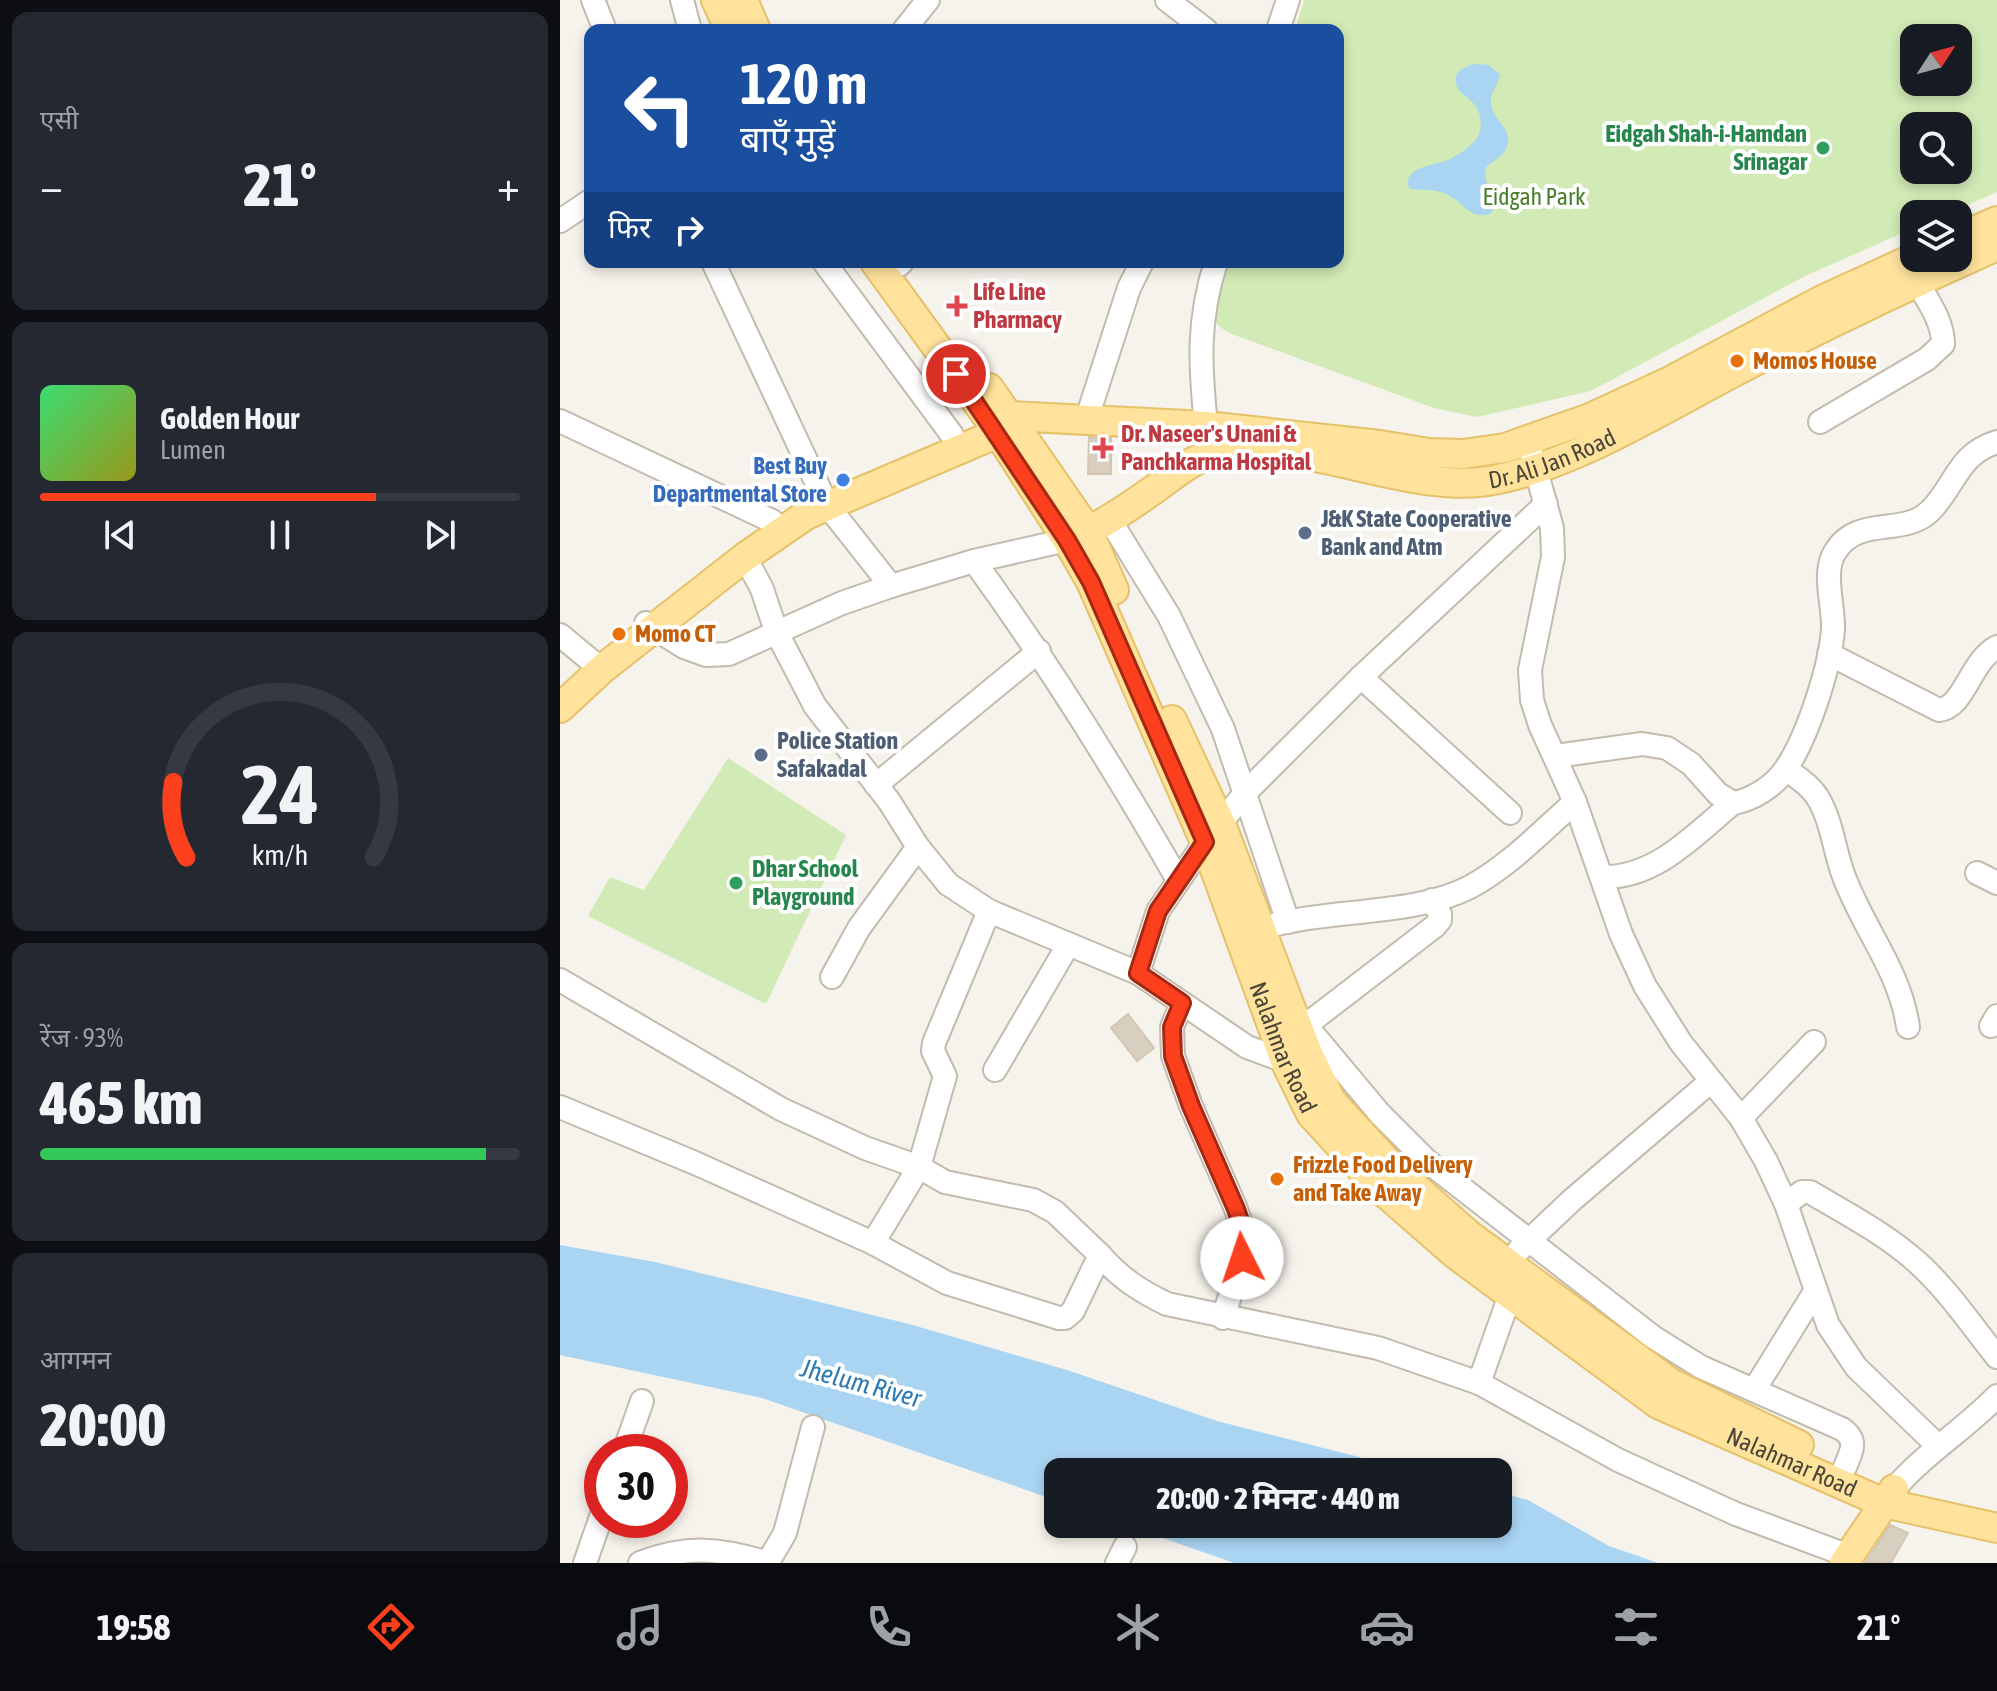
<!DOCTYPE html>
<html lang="hi">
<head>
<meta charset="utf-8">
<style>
  :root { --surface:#171b24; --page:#242831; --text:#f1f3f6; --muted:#9ea1a6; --line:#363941; --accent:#fc3f1d }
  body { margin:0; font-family:"Asap Condensed","Noto Sans Devanagari",sans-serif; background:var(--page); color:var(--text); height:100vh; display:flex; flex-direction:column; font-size:30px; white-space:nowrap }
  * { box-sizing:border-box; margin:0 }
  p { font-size:26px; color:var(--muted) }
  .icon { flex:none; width:44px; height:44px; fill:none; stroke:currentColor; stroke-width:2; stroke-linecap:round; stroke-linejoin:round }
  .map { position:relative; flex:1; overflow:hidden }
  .panel { display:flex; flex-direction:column; gap:12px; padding:12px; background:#0d0f14; width:560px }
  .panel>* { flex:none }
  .guide { position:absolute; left:24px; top:24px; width:760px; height:244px; border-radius:16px; box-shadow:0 4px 12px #0003; background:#1a4fa0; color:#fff; overflow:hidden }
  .needle { width:52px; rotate:54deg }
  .tools { position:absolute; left:1340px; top:24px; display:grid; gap:16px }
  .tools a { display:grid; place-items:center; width:72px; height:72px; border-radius:16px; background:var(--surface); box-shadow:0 4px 12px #0003; font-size:40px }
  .speed { position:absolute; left:24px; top:1434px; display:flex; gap:16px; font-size:40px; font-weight:700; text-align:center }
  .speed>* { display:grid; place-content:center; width:104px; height:104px; border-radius:50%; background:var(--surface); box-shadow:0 4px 12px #0003; line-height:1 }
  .speed .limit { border:12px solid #d22; background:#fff; color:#111 }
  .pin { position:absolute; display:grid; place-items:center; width:68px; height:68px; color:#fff; margin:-34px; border:4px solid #fff; border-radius:50%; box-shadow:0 2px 8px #0007 }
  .me { position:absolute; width:88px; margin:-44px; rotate:356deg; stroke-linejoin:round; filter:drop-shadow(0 0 6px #0008) }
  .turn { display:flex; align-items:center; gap:28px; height:168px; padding:0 24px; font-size:36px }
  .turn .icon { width:104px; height:104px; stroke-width:2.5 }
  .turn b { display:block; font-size:56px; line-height:68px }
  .then { display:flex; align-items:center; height:76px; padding:0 24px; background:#0003; gap:16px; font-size:30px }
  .big { font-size:60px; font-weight:800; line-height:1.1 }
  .panel .tile { flex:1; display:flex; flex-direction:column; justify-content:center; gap:12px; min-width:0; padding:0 28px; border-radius:16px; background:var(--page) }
  .panel .dial { align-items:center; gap:0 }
  .dial svg { height:208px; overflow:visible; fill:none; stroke:var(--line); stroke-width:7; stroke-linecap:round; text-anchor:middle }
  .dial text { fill:var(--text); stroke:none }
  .song { display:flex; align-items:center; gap:24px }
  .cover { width:96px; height:96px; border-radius:12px; background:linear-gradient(135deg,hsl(140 70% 55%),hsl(60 70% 35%)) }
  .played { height:8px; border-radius:4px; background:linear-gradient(90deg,var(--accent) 70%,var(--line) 70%) }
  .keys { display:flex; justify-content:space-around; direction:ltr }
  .heat { display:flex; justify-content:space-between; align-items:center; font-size:44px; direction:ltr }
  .charge { height:12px; border-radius:6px; background:linear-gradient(90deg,#34c759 93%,var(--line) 0) }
  .trip { position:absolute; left:484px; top:1458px; width:468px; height:80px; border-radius:16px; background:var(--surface); box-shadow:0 4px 12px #0003; font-weight:800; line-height:80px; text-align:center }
  .tabs { display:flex; height:128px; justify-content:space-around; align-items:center; background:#090b0e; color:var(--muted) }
  .tabs .icon { width:56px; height:56px }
  .tabs .active { color:var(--accent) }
  .tabs b { font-size:36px; color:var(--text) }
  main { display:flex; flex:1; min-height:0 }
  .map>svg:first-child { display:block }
  .green { fill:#d2eab5; fill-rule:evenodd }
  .water { fill:#a9d4f2 }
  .building { fill:#d8cfc1; stroke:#d3c7b4; stroke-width:2 }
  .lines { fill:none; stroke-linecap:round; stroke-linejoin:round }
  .minor-casing { stroke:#c2bbae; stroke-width:26 }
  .major-casing { stroke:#e6c16a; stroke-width:32 }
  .minor { stroke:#fff; stroke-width:22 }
  .major { stroke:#ffe39c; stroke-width:28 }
  .route-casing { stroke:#a42913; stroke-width:20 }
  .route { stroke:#fc3f1d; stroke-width:14 }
  .leisure-dot { fill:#2e9e5b; stroke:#fff; stroke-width:3 }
  .health-dot { fill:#e0444e; stroke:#fff; stroke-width:3 }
  .food-dot { fill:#e8710a; stroke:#fff; stroke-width:3 }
  .shop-dot { fill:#3f7fe0; stroke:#fff; stroke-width:3 }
  .service-dot { fill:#5c6f8a; stroke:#fff; stroke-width:3 }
  .labels { text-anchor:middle; stroke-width:8; stroke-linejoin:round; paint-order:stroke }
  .leisure-label { font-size:24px; font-weight:bold; fill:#27864d; stroke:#fff; text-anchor:end }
  .park-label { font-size:24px; fill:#4a7f2a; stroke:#fff }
  .health-label { font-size:24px; font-weight:bold; fill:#be3a42; stroke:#fff; text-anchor:start }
  .food-label { font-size:24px; font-weight:bold; fill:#c56008; stroke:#fff; text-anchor:start }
  .street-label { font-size:24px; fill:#4b4439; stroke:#fff }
  .shop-label { font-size:24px; font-weight:bold; fill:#366cbe; stroke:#fff; text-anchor:end }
  .service-label { font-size:24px; font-weight:bold; fill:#4e5e75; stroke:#fff; text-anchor:start }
  .water-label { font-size:26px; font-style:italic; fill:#2e7ab2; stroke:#fff }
</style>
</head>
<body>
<main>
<section class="panel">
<div class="tile"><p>एसी</p>
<div class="heat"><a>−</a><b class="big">21°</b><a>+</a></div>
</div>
<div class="tile">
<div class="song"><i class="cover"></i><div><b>Golden Hour</b><p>Lumen</p></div></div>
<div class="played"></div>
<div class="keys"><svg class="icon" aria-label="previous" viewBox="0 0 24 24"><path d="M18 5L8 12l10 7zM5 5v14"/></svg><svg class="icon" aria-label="pause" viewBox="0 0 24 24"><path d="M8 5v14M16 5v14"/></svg><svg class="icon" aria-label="next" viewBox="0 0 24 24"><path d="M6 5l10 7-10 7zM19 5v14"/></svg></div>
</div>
<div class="tile dial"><svg viewBox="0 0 100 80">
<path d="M14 69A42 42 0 1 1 86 69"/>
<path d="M14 69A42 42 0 0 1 9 40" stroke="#fc3f1d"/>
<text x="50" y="56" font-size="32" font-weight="700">24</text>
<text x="50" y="72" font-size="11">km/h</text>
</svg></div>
<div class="tile"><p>रेंज · 93%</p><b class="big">465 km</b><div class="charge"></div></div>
<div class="tile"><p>आगमन</p><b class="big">20:00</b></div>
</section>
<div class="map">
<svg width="1437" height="1563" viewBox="0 0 1437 1563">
  <rect width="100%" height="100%" fill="#f6f3ec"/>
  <g class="green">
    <path d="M744,0H1437V192L1387,214H1354V228L1245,276L1031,391L917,417L874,408L669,333L657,325L653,315L663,262H778V30H735ZM1354,38H1398V82H1354ZM1354,126H1398V170H1354Z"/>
    <polygon points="168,758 286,835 206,1004 28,916 50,877 84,890"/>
  </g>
  <g class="water">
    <path d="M916,64L929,65L940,75C938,86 929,93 931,105C934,122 958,132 944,152C940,159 930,162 925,169L926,182L939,195V202L930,214C909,219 906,205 890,196C878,189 864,190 850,189C839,168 875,165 888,160C896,157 908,148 914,142C924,131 923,112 912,102C908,97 902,95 898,89C890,74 903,66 916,64Z"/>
    <polygon points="0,1245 95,1262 349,1324 507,1370 657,1421 858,1472 498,1472 498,1501 202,1398 0,1355"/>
    <polygon points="938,1492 968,1500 1049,1546 1098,1563 674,1563 563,1524 938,1524"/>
  </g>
  <g class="building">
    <polygon points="529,437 551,438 551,474 528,474"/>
    <polygon points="568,1014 594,1048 577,1061 551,1028"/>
    <polygon points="1330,1525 1348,1533 1331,1563 1305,1563"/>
  </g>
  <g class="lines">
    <defs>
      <g id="minor">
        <polyline points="33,0 45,30"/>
        <polyline points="122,0 130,30"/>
        <polyline points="607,0 646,30"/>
        <polyline points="344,30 368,0"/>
        <polyline points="718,30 728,0"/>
        <polyline points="0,221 30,201"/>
        <polyline points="153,262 267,505 331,586"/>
        <polyline points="264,262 392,435"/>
        <polyline points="339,265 342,262"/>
        <polyline points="0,421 212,521 223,530"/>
        <polyline points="526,421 569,288 582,262"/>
        <path d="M1260,422L1367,359L1383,344C1383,321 1368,301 1357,282"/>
        <path d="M646,426C640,365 637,321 656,262"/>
        <polyline points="968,441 992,528 993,557 970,670 972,700 980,725 1015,802 1061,934 1085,986 1121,1043 1181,1118 1206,1161 1226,1204 1268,1325 1296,1367 1378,1446"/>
        <polyline points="550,520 609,616 663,729 728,922"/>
        <polyline points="185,557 202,589 216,631 255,706 329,801 358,847 388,884 429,911 578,973 687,1047 725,1061 733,1058"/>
        <path d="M414,561C489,664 555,770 618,880"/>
        <polyline points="86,623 124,647 146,655 169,654 282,603 331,586 414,561 507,540"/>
        <polyline points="0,635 35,664"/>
        <path d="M1269,654L1379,710C1405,707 1410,661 1437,647"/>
        <polyline points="801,677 950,813"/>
        <path d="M996,756L1082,744L1107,748L1131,764L1158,794L1173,803C1193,800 1216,785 1227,767C1248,735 1270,668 1273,629C1274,605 1262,573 1275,552C1298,514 1344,538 1371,510C1396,484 1398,454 1437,442"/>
        <path d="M1226,770C1238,777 1250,785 1258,798C1272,822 1274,849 1283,874C1302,927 1340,970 1348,1027"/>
        <polyline points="316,785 479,651"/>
        <polyline points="1417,873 1437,883"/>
        <path d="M1043,877C1096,878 1134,835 1173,803"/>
        <path d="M717,924C776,909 856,915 910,887C949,866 982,831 1015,802"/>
        <polyline points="578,973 598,911 645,842 686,792 801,677 986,504"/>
        <polyline points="272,977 299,928 358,847"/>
        <polyline points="0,980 221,1109 305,1148 359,1167 385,1182 473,1200 495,1212 540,1255"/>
        <polyline points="622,1003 612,1027 613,1056 631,1106 676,1209 684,1233 682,1258 663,1318"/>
        <path d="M738,1016L820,1114L867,1161L1093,1337L1141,1367L1282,1429C1298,1440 1292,1451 1285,1467"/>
        <polyline points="746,1025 875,926 880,920 880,914 872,900"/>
        <polyline points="1431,1026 1437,1016"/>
        <polyline points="435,1070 508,945"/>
        <path d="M0,1107L135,1163L313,1243L387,1283L499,1318H505L513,1311L540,1255C560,1278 580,1291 607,1304L818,1348L919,1383L1058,1460L1176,1514L1289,1556"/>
        <polyline points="1181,1118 1254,1042"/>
        <path d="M1226,1204L1242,1192H1250C1287,1214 1326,1234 1358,1263C1388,1290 1412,1326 1437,1357"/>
        <polyline points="313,1243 359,1167 385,1076 373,1051 374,1043 429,911"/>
        <polyline points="959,1250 1012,1200 1150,1082"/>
        <polyline points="919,1383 950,1295"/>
        <polyline points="1194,1390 1256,1290"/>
        <polyline points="64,1452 82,1401"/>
        <path d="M1334,1489C1365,1453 1404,1430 1437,1396"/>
        <polyline points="208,1562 225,1533 253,1427"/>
        <polyline points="25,1563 42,1514"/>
        <path d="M80,1563C127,1545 160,1548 208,1563"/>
        <polyline points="557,1563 565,1547"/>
      </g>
      <g id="major">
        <polyline points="156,0 170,30"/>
        <polyline points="183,0 196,30"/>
        <polyline points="1398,238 1437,221"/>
        <path id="s1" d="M315,262L429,419L507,540L531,582L645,842L725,1061L751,1114L816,1185L895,1254L1098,1404L1324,1503L1437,1528"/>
        <polyline points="429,388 528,531 554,590"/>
        <polyline points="449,416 646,426 820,445 869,453 903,454 945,448 1030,418 1108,382 1262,300 1354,258"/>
        <path id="s2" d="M513,538C543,525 569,507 596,488C610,478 625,465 641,458C723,426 840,495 928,481C1008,468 1098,412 1170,374C1258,329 1347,286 1437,246"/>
        <polyline points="0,708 42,669 185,557 246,515 438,433"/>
        <polyline points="612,720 661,824 747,1051 771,1101 832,1167 909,1235 1111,1383 1239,1445"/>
        <polyline points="1284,1563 1334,1489"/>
      </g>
    </defs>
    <use href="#minor" class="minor-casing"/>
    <use href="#major" class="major-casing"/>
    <use href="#minor" class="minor"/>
    <use href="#major" class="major"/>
  </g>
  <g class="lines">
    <defs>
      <polyline id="route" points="396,374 507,540 531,582 645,842 598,911 578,973 622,1003 612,1027 613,1056 631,1106 676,1209 684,1233 682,1258"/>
    </defs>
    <use href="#route" class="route-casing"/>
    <use href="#route" class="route"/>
  </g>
  <g class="leisure-dot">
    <circle cx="1263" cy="148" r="8"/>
    <circle cx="176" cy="883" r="8"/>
  </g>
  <g class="health-dot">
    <path d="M393 294h8v8h8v8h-8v8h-8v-8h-8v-8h8z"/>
    <path d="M539 436h8v8h8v8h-8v8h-8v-8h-8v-8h8z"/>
  </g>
  <g class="food-dot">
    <circle cx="1177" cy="361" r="8"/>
    <circle cx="59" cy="634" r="8"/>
    <circle cx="717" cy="1179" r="8"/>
  </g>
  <circle class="shop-dot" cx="283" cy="480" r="8"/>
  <g class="service-dot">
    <circle cx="745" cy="533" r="8"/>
    <circle cx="201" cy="755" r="8"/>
  </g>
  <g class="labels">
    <g class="leisure-label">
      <text x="1247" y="142">Eidgah Shah-i-Hamdan<tspan x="1247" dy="28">Srinagar</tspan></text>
      <text x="192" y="877" text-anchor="start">Dhar School<tspan x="192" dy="28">Playground</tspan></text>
    </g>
    <g class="park-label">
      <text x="974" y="205">Eidgah Park</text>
    </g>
    <g class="health-label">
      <text x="413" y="300">Life Line<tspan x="413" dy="28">Pharmacy</tspan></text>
      <text x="561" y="442">Dr. Naseer's Unani &amp;<tspan x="561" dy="28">Panchkarma Hospital</tspan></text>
    </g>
    <g class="food-label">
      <text x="1193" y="369">Momos House</text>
      <text x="75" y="642">Momo CT</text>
      <text x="733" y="1173">Frizzle Food Delivery<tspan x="733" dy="28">and Take Away</tspan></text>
    </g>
    <g class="street-label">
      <text dy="8" stroke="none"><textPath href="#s2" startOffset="510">Dr. Ali Jan Road</textPath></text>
      <text dy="8" stroke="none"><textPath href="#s1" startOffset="890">Nalahmar Road</textPath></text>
      <text dy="8" stroke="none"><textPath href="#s1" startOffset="1562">Nalahmar Road</textPath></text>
    </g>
    <g class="shop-label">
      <text x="267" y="474">Best Buy<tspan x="267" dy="28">Departmental Store</tspan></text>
    </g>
    <g class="service-label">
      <text x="761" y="527">J&amp;K State Cooperative<tspan x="761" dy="28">Bank and Atm</tspan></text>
      <text x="217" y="749">Police Station<tspan x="217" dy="28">Safakadal</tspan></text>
    </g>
    <g class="water-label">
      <text transform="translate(301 1383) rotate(15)" y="9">Jhelum River</text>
    </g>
  </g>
</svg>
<div class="tools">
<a><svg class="needle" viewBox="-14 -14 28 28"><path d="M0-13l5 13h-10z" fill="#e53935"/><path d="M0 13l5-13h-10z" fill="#9ea1a6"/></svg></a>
<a><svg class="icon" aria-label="search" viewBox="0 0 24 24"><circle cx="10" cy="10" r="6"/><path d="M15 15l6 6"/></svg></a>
<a><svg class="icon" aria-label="layers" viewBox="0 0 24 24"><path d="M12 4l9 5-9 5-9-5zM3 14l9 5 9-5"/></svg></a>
</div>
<div class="speed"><div class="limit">30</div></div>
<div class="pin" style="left:396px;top:374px;background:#d93025"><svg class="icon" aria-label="arrive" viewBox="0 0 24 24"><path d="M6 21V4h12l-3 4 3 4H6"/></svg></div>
<svg class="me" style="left:682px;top:1258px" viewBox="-20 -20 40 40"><circle r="19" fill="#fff"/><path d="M0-13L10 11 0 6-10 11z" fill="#fc3f1d"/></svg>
<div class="trip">20:00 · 2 मिनट · 440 m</div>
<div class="guide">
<div class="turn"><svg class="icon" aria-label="left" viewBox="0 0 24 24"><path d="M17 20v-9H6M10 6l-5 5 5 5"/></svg><div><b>120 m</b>बाएँ मुड़ें</div></div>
<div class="then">फिर<svg class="icon" aria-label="right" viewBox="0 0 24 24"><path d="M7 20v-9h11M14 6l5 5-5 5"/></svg></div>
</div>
</div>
</main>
<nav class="tabs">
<b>19:58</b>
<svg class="icon active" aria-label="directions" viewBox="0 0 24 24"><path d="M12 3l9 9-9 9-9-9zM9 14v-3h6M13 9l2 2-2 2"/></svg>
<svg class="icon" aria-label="music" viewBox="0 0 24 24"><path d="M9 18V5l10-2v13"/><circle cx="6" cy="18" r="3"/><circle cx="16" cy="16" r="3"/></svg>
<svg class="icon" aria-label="phone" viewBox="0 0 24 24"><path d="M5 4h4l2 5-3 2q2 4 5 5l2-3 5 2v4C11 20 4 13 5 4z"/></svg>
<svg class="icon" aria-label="climate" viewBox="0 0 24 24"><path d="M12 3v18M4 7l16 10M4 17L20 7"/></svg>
<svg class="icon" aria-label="car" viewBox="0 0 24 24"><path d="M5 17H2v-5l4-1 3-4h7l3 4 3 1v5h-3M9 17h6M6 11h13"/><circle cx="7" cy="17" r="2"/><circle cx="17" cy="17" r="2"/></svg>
<svg class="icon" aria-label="filters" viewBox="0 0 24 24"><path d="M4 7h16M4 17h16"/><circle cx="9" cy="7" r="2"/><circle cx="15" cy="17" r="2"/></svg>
<b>21°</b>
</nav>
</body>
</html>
